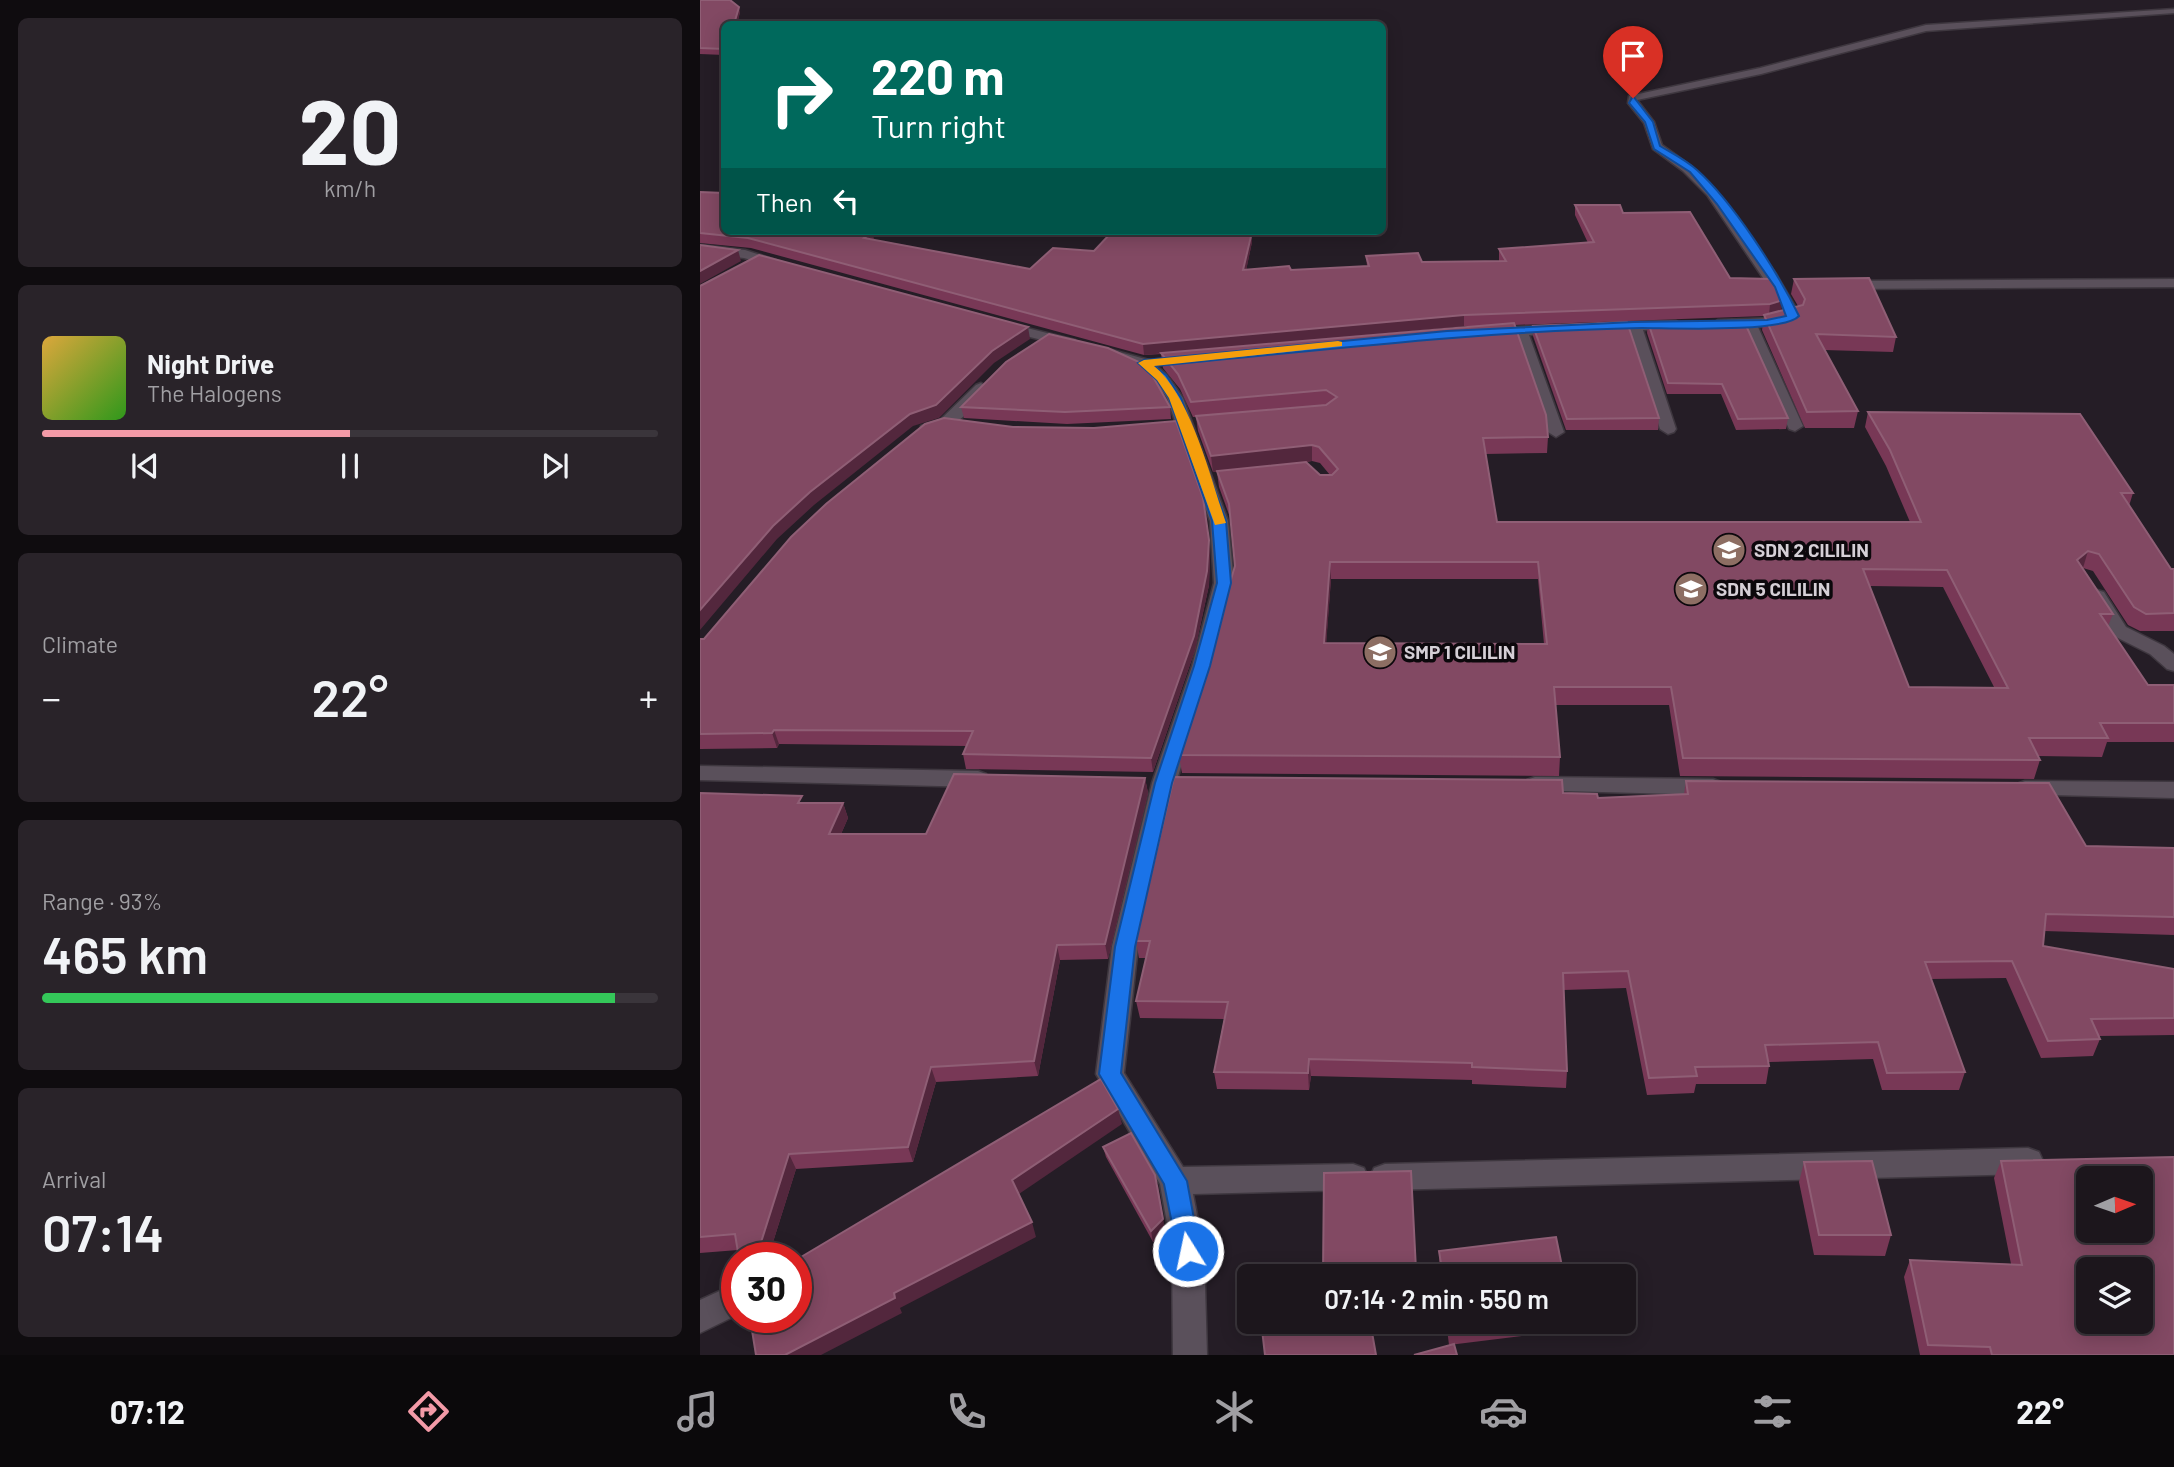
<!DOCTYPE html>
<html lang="en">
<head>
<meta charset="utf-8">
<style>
  :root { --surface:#1c161c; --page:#292329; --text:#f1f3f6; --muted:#a09fa3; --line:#3a353b; --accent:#f39aa7 }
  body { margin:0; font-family:Barlow,sans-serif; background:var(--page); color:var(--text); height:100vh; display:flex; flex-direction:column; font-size:26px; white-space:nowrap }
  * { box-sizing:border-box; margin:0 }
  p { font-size:23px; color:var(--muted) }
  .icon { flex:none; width:38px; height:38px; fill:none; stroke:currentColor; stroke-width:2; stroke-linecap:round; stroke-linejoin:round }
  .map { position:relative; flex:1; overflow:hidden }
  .side { display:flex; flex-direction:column; gap:18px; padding:18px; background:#0f0c0f; width:700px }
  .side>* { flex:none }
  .hud { position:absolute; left:21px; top:21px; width:665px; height:214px; border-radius:10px; box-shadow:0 4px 18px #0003,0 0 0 2px var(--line); background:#00695c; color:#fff; overflow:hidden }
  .needle { width:46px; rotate:88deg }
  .controls { position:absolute; left:1376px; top:1166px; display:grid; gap:14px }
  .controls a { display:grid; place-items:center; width:77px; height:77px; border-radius:10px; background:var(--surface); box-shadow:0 4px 18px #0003,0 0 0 2px var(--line); font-size:35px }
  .speed { position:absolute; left:21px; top:1242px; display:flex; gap:14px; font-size:35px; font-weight:700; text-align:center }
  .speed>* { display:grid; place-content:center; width:91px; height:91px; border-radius:50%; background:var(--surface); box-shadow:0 4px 18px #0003,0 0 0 2px var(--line); line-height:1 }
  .speed .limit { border:10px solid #d22; background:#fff; color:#111 }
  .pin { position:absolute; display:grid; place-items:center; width:60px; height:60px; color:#fff; margin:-72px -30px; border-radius:50% 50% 50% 0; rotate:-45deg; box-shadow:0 0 7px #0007 }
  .pin .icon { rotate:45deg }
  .me { position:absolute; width:77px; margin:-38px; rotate:350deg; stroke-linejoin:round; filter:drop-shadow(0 0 5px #0008) }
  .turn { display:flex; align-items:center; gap:24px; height:147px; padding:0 35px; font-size:32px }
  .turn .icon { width:91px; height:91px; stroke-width:2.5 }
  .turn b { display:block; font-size:49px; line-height:60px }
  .then { display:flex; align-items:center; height:66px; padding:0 35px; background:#0003; gap:14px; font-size:26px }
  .big { font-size:52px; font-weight:600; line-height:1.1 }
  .side .card { flex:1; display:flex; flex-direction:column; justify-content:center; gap:10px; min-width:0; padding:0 24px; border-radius:10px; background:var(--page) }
  .side .dial { align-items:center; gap:0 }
  .dial b { font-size:91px; line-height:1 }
  .song { display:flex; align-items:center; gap:21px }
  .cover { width:84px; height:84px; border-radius:10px; background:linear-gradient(135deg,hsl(40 70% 55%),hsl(110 70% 35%)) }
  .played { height:7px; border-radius:4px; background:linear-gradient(90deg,var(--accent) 50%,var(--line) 50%) }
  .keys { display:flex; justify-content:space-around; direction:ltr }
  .heat { display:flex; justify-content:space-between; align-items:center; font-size:38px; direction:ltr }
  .charge { height:10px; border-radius:5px; background:linear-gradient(90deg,#34c759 93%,var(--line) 0) }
  .trip { position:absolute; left:537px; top:1264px; width:399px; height:70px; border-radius:10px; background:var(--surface); box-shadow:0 4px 18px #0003,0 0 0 2px var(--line); font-weight:600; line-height:70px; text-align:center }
  .tabs { display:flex; height:112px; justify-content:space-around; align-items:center; background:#0b090b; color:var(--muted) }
  .tabs .icon { width:49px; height:49px }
  .tabs .on { color:var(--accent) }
  .tabs b { font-size:32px; color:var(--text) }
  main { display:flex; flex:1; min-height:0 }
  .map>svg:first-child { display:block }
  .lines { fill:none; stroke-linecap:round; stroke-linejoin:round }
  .street-casing { stroke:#3e373f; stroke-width:3 }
  .street { fill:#5a505b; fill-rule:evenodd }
  .wall { fill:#783856; fill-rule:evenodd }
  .shaded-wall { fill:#53273d }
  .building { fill:#824963; stroke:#8f5e75; stroke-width:2; fill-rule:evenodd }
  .route { fill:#1a73e8; stroke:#114b97; stroke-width:2 }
  .slow { fill:#f59e0b }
  .labels { text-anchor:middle; stroke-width:7; stroke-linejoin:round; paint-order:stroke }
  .poi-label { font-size:19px; font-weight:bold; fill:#d5cfd6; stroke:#0c080c; text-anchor:start }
</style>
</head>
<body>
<main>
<section class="side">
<div class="card dial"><b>20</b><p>km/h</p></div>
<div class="card">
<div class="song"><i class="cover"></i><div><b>Night Drive</b><p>The Halogens</p></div></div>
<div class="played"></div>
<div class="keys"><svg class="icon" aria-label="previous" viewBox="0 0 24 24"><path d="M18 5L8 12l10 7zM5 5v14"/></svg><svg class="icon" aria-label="pause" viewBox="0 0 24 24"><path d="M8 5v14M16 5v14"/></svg><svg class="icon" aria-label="next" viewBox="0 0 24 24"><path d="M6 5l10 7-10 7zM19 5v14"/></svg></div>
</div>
<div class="card"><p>Climate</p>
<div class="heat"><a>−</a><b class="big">22°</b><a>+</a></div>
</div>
<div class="card"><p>Range · 93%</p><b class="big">465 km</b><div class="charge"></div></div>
<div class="card"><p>Arrival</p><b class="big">07:14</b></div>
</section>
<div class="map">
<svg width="1474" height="1355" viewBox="0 0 1474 1355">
  <rect width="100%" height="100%" fill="#251d26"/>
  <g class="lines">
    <defs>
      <g id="street">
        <polygon points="1474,9 1474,13 1226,31 1061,74 937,100 954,122 962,145 991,166 1015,190 1076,274 1100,315 1084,325 1058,327 1103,426 1095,431 1089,429 1044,327 1018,328 1011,324 1018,320 1076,318 1085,313 1082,306 1007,195 983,171 953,149 944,123 928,103 929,96 1060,68 1226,25"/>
        <polygon points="0,245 45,250 91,265 84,269 44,258 0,253"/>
        <polygon points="1474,279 1474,287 1145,289 1138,285 1145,281"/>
        <polygon points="934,321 976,321 983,325 976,329 943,330 976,429 974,432 968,434 960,429 929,331 899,331 892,327 899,323"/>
        <polygon points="303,322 375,340 377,343 370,347 298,329 296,326"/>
        <polygon points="860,325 867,329 865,332 829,335 864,432 856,437 848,432 815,335 787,336 780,332 787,328"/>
        <path d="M412,350L449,360L467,375L483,398L528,521L534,583L512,666L476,783L438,946L424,1073L483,1167L653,1164L664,1168L668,1177L664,1186L653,1190L493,1194L504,1251L507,1355H473L472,1251L460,1184L396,1074L412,946L452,783L492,666L514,583L510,521L467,398C451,373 435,365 407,357V351Z"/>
        <path d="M281,383L289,388C274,407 248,439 221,432V426L240,420L276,385Z"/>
        <polygon points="1397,590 1404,592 1426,627 1464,646 1474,654 1474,671 1467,669 1450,654 1412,635 1387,596"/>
        <polygon points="0,766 278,771 286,774 289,779 286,784 278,787 0,780"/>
        <polygon points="835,777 1013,779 1021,782 1025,787 1021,792 1013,795 827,790 823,785 827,780"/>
        <polygon points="1325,781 1474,782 1474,798 1317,794 1313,789 1317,784"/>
        <polygon points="1328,1148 1339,1152 1343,1161 1339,1170 1328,1174 685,1190 674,1186 670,1177 674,1168 685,1164"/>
        <polygon points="37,1283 37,1315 0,1333 0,1300"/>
      </g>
    </defs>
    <use href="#street" class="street-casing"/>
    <use href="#street" class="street"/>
  </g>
  <g class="wall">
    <polygon points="0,0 40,12 37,24 24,24 24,55 0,54"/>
    <path d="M0,192L174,240L330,269L394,251L441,236L442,231H543L552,242L546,270H591L667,266L666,256L722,262L799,261V249L888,243L875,215V205L923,213L1081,310L1098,306L1091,294L1094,279L1196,337L1193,352L1124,350L1158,411L1154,428H1105L1062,330L1064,316L814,325L848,437L847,453L785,454L797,522H1210L1186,466L1165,427L1168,412L1433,493L1429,506L1471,569H1474V631H1440L1428,625L1393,571L1383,568L1413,614L1408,626L1448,685H1474V742H1407L1402,757L1338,756L1340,760L1334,779L980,776L969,705H855L860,757L859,776L482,773L479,755L535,566L531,520L519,487L517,472H513L498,431L496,417H493L480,389L463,368L461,354L444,355L51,248L0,243ZM764,326H787L565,344ZM612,461L620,463L630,475H620L606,462ZM631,579H838L844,644L626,643ZM1170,586L1243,587L1294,687H1209Z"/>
    <polygon points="948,322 1088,418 1086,429 1036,430 1021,394 967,394 947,333"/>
    <polygon points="833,326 959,418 958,430 866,430 833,336"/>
    <polygon points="261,407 470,407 471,419 367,424 264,418"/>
    <polygon points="510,553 509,585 495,650 453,772 266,769 263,754 267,746 79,744 77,748 0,749 0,639"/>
    <polygon points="445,778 448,793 408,959 360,960 338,1076 236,1082 213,1162 96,1169 68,1258 39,1258 38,1250 0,1253 0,793 104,803 143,803 148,818 141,834 226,834"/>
    <polygon points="986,781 1386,846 1474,848 1474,935 1344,931 1343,946 1474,969 1474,1035 1399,1036 1400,1039 1393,1056 1341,1058 1306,978 1231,979 1265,1072 1259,1090 1182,1090 1173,1059 1069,1062 1069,1066 1066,1084 996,1084 994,1093 947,1095 926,988 864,990 867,1071 866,1088 772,1084 772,1080 611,1076 609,1090 517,1089 514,1072 524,1019 440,1018 436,1001 446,958 439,958 436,941 863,793 898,798 984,794"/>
    <polygon points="403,1147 465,1230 453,1242 406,1157"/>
    <polygon points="1301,1161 1474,1355 1220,1355 1204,1277 1210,1260 1311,1264 1294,1178"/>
    <polygon points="1104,1162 1191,1235 1185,1256 1114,1255 1099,1182"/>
    <polygon points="711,1171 716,1276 623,1276"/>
    <polygon points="739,1251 864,1276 740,1276"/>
    <polygon points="746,1321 870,1321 869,1330 749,1345"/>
  </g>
  <g class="shaded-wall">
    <polygon points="39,7 40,12 37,24 34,24"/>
    <polygon points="172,232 175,242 164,238"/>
    <polygon points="552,232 552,242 544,281 543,270"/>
    <polygon points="38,250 41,261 0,284 0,271"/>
    <polygon points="1083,300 1081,311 1069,315 1070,304"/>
    <polygon points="764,315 764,326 444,355 443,344"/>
    <polygon points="328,327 330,339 294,363 239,418 213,426 114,505 77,539 0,630 0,610 73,526 110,492 210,414 292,351"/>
    <polygon points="612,445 612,461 513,472 511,456"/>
    <polygon points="509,540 510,553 509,585 495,650 453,772 451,758"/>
    <polygon points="1388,551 1383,568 1377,560"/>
    <polygon points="630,562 631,579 625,661 624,643"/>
    <polygon points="74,730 79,744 77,748 72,733"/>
    <polygon points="445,778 448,793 408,959 405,944"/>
    <polygon points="143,803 148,818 134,850 129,834"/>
    <polygon points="357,945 360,960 338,1076 334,1061"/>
    <polygon points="609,1059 611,1076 609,1090 608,1073"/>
    <polygon points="231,1067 236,1082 213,1162 208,1147"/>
    <polygon points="418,1109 422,1124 316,1196 312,1180"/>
    <polygon points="89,1154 96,1169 68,1258 56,1258"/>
    <polygon points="458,1185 465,1230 453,1242 451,1231"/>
    <polygon points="332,1222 336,1237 200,1308 202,1313 121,1355 85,1355 194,1293"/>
  </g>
  <g class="building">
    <polygon points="0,0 30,0 39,7 34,24 24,24 24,49 0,48"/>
    <polygon points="0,192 24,193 24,231 159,231 172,232 164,238 330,269 353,248 394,251 409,235 441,236 442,231 552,232 543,270 589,266 591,270 669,266 666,256 718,253 722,262 806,261 799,249 894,242 875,205 920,205 923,213 990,212 1030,278 1071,279 1083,300 1070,304 764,315 443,344 48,238 0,233"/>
    <polygon points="0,245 38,250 0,271"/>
    <polygon points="59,255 328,327 292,351 236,405 210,414 110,492 73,526 0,610 0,286"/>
    <polygon points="1169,278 1196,337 1116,334 1158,411 1107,412 1064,315 1103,305 1105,299 1094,279"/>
    <polygon points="1044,321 1088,418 1038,419 1022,384 968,383 948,322"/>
    <polygon points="927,322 959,418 867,419 833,326"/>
    <path d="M814,323L846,415L848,437L783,438L797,522H1221L1190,450L1168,412L1380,414L1433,493H1421L1471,569H1474V613L1446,614L1434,607L1399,554L1388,551L1377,560L1413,614H1400L1448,685H1474V723H1400L1408,738H1329L1340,760L983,758L971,687H854L860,757L479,755L535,566L529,504L517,471L606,462L620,475H632L638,469L619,447L612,445L511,456L496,416L626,405L637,397L626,390L491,402L478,374L461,353ZM630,562H838L847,644L624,643ZM1163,569L1247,570L1308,688L1209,687Z"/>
    <polygon points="349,334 408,348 439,362 451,373 470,407 365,412 261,407 306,362"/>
    <polygon points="244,418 313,427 394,428 476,421 503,498 509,540 507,571 494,636 451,758 263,754 273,731 74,730 72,733 0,734 0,639 4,639 91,537 126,504 225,424"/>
    <polygon points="254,774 445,778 405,944 357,945 334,1061 231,1067 208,1147 89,1154 56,1258 39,1258 35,1234 0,1237 0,793 102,796 98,803 143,803 129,834 226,834"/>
    <polygon points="474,777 862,780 863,793 897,794 898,798 988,794 986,781 1349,783 1386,846 1474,848 1474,917 1346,914 1343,946 1474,969 1474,1018 1391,1019 1400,1039 1348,1041 1312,961 1225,962 1265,1072 1187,1073 1178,1042 1065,1045 1069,1066 995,1067 997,1076 949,1078 928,971 863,973 867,1071 772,1067 772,1063 609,1059 608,1073 514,1072 528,1002 436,1001 450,941 436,941 438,929"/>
    <polygon points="401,1079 418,1109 312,1180 332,1222 194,1293 195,1298 85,1355 56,1355 50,1318 96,1318 96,1260"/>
    <polygon points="431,1133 455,1175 463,1219 451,1231 403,1147"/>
    <path d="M1474,1157V1355H1292L1290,1347L1228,1345L1210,1260L1322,1265L1301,1161ZM1388,1178H1440V1230H1388ZM1388,1269H1440V1321H1388Z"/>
    <polygon points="1172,1161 1191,1235 1119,1235 1104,1162"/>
    <polygon points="711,1171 716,1270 661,1273 662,1276 623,1276 624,1173"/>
    <polygon points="856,1237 864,1276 743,1276 739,1251"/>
    <polygon points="561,1321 670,1321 676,1355 565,1355"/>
    <polygon points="749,1321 783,1321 749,1326"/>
    <polygon points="754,1344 757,1355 714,1355"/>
  </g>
  <path class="route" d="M933,96L953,122L960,146C972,153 986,160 997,170C1033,202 1077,271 1099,316C1084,333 970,328 942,328C779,331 616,351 454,366L466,375L481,398L526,521L531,583L510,666L472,783L435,947L421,1073L487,1181L500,1251L496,1258L488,1262L479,1258L464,1184L399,1074L415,947L455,783L494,666L517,583L512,521L469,398L457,380L438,363L444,360L747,331L934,322L1067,320L1086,316L1075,287L1017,204L990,172L954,149L945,122L929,103Z"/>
  <path class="slow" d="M638,341L642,342V346L454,366C491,396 510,477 526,523L515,525L469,398L457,380L438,363L444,360Z"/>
  <defs>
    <symbol id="school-disc" viewBox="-11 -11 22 22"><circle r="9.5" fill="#8d6e63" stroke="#0c080c"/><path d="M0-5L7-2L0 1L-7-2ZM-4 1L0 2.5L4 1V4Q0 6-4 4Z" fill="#fff"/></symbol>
  </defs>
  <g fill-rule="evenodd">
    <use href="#school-disc" x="1010" y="531" width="38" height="38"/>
    <use href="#school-disc" x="972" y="570" width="38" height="38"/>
    <use href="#school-disc" x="661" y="633" width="38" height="38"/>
  </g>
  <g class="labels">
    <g class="poi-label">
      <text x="1054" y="557">SDN 2 CILILIN</text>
      <text x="1016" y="596">SDN 5 CILILIN</text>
      <text x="704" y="659">SMP 1 CILILIN</text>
    </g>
  </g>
</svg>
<div class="controls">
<a><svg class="needle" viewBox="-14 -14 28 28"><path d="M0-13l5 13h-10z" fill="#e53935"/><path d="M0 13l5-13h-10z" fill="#a09fa3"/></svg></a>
<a><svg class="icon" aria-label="layers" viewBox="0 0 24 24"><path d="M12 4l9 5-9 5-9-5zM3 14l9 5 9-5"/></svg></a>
</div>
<div class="speed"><div class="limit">30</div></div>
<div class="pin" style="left:933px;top:98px;background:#d93025"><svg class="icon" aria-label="arrive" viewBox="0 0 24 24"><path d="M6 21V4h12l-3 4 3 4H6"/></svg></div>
<svg class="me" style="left:488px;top:1251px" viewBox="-20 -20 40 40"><circle r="17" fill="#1a73e8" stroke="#fff" stroke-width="3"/><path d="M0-11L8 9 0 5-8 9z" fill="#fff"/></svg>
<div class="trip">07:14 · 2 min · 550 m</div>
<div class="hud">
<div class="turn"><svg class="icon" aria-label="right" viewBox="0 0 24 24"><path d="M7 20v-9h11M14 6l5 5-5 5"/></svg><div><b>220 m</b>Turn right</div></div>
<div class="then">Then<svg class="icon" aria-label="left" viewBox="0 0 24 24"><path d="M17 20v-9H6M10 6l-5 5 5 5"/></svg></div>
</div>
</div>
</main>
<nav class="tabs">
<b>07:12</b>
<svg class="icon on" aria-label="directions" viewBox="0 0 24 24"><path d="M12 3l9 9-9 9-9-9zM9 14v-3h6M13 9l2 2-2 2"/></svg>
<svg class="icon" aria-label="music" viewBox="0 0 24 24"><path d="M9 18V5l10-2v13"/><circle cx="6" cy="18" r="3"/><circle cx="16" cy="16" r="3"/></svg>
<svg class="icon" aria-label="phone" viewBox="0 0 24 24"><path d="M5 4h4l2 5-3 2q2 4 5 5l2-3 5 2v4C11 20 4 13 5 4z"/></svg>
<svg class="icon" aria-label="climate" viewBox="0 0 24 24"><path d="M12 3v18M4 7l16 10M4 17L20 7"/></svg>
<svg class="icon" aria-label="car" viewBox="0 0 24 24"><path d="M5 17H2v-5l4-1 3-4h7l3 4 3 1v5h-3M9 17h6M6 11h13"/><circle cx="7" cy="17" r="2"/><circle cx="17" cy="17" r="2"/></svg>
<svg class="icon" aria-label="filters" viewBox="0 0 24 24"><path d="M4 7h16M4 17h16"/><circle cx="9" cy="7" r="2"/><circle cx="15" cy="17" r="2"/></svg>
<b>22°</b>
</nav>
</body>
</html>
